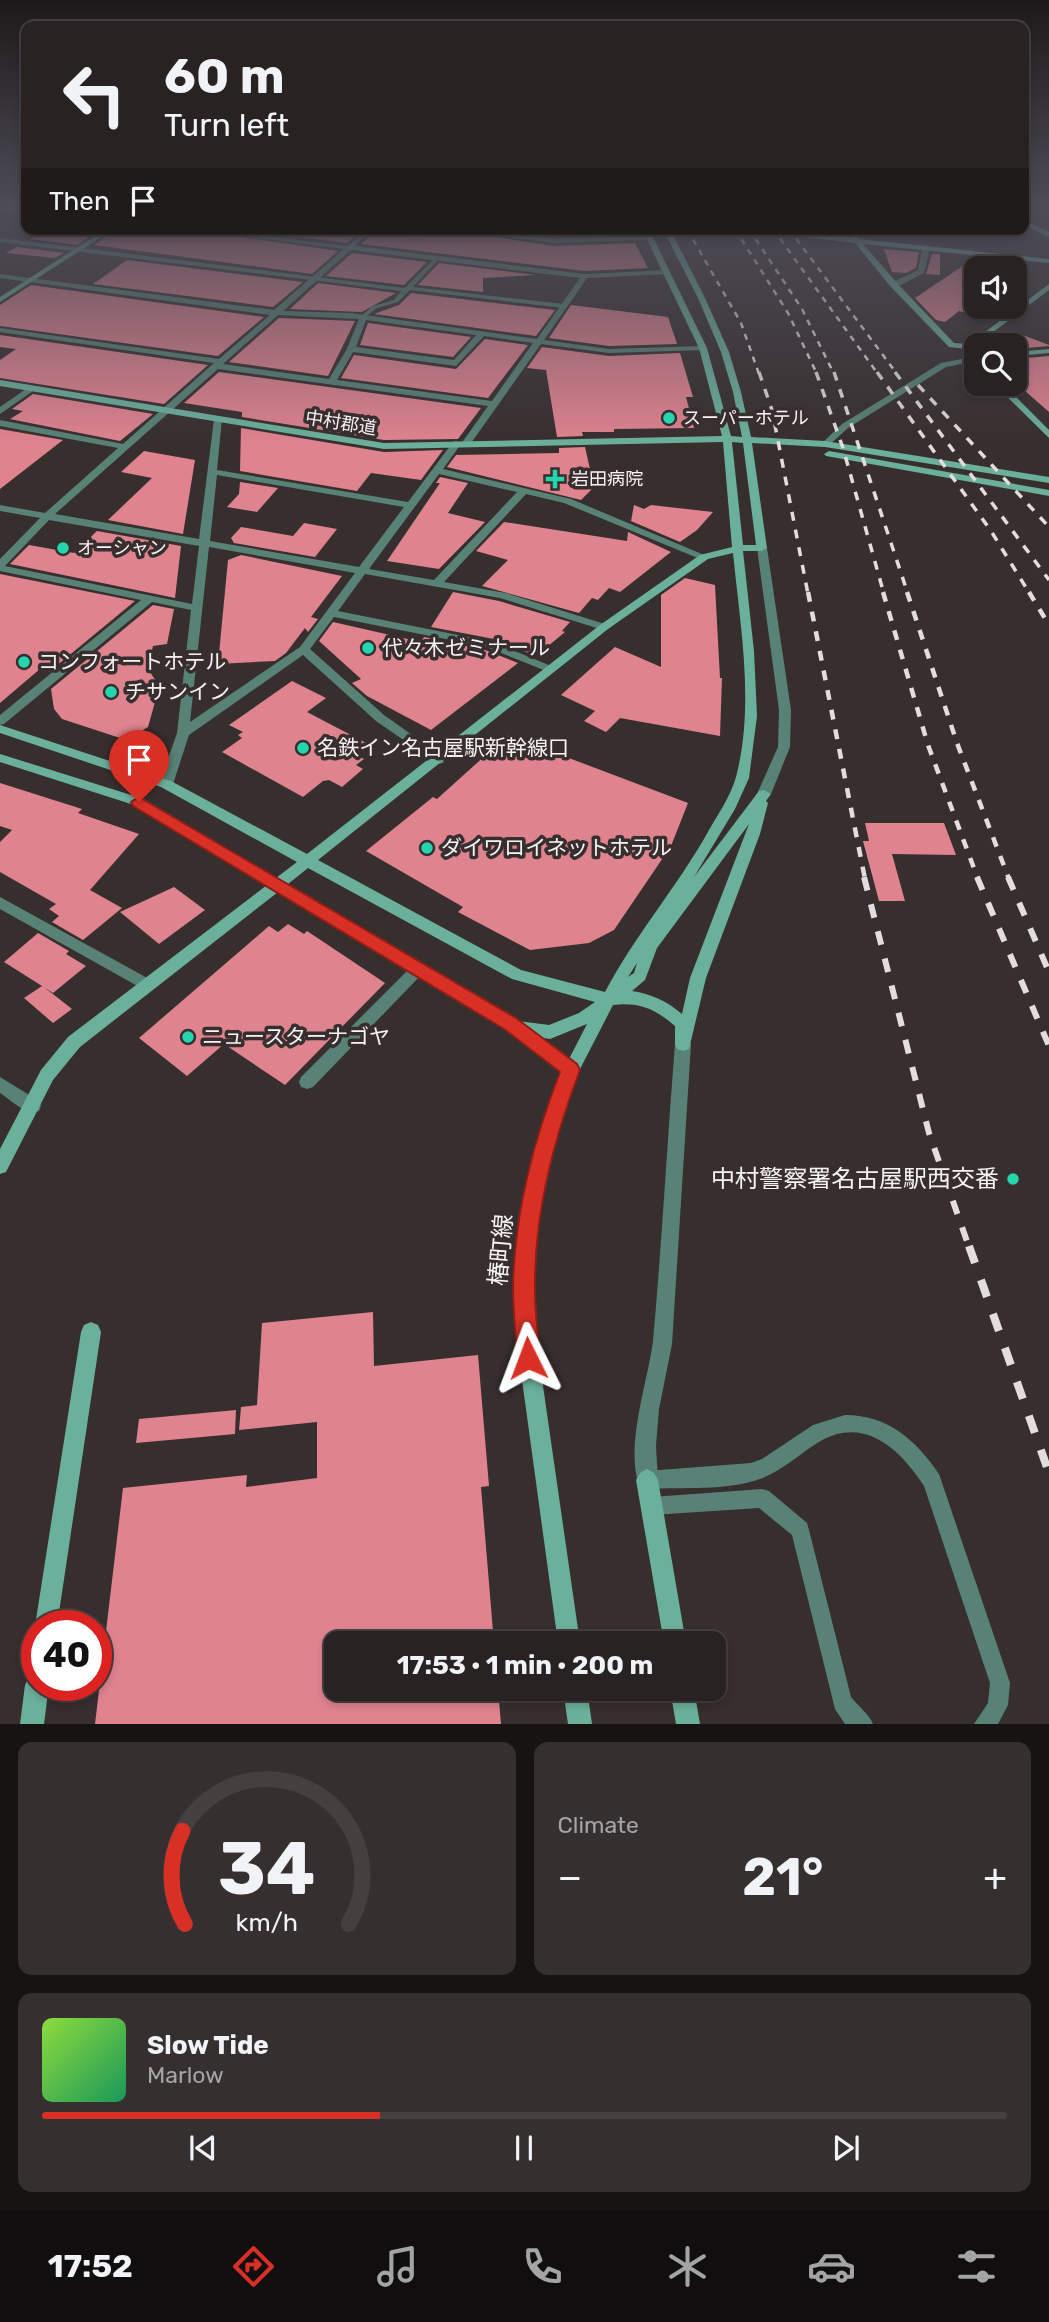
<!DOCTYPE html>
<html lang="en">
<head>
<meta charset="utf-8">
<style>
  :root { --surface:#292222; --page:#352f2f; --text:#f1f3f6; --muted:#a5a4a5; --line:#453f40; --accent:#d93025 }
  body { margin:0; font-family:Rubik,"Noto Sans JP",sans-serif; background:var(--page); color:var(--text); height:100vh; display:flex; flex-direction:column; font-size:26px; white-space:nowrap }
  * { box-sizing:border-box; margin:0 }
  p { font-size:23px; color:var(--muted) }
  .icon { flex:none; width:38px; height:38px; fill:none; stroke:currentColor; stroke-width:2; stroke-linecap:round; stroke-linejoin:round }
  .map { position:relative; height:1724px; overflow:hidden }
  .drawer { display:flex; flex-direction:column; gap:18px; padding:18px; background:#171313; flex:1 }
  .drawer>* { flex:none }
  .banner { position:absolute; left:21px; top:21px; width:1008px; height:214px; border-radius:14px; box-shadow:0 4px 10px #0003,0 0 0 2px var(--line); background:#292222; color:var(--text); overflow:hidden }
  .fabs { position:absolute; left:964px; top:256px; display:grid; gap:14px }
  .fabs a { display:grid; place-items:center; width:63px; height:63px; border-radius:14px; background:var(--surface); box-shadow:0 4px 10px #0003,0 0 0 2px var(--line); font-size:35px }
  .speed { position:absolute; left:21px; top:1610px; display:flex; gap:14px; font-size:35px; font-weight:700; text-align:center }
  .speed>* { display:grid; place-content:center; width:91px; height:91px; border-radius:50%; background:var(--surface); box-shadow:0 4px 10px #0003,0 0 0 2px var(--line); line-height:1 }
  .speed .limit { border:10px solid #d22; background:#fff; color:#111 }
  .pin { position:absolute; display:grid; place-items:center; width:60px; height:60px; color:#fff; margin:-72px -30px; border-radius:50% 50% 50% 0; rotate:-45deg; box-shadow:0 0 7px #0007 }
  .pin .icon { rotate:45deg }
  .me { position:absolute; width:77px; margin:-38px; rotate:357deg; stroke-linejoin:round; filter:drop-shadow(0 0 5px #0008) }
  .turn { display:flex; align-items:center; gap:24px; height:147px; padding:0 28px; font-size:32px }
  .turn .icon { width:91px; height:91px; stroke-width:2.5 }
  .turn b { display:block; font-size:49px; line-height:60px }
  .then { display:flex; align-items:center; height:66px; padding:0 28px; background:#0003; gap:14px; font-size:26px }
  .big { font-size:52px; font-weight:700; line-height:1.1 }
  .drawer .tile { flex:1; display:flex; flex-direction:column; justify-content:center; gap:10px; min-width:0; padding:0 24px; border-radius:14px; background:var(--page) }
  .drawer .dial { align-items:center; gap:0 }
  .dial svg { height:182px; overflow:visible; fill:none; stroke:var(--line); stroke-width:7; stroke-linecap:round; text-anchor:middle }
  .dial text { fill:var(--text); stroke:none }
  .song { display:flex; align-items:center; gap:21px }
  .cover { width:84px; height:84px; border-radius:10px; background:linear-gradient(135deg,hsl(90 70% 55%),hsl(150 70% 35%)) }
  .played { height:7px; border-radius:4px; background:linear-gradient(90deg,var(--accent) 35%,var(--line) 35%) }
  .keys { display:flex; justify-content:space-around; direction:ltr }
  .heat { display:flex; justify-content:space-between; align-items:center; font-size:38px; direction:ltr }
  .drawer .tiles { flex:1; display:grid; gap:18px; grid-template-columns:1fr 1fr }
  .tile:last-child { grid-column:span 2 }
  .trip { position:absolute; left:324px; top:1631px; width:402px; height:70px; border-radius:14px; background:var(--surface); box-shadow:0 4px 10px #0003,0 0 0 2px var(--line); font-weight:700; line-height:70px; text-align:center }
  .menu { display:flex; height:112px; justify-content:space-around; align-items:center; background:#100e0e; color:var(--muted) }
  .menu .icon { width:49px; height:49px }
  .menu .active { color:var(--accent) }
  .menu b { font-size:32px; color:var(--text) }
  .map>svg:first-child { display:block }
  .building { fill:#df838f }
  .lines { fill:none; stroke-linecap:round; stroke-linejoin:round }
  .path { stroke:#776f6f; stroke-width:2.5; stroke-dasharray:1 2.5; stroke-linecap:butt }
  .lane { fill:#588275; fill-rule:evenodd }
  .street { fill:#588275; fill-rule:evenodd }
  .secondary { fill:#6bb09b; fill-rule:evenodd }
  .rail-far4 { stroke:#e4ddde; stroke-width:2.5; stroke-dasharray:6 6; stroke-linecap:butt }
  .rail-far3 { stroke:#e4ddde; stroke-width:3.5; stroke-dasharray:9 9; stroke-linecap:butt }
  .rail-far2 { stroke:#e4ddde; stroke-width:4.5; stroke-dasharray:10 10; stroke-linecap:butt }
  .rail-far1 { stroke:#e4ddde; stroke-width:6; stroke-dasharray:14 14; stroke-linecap:butt }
  .rail { stroke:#e4ddde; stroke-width:8; stroke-dasharray:18 18; stroke-linecap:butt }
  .route { fill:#d93025; stroke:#8d1f18; stroke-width:2 }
  .poi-dot { fill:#24d5ae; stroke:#372e2e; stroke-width:2.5 }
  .labels { text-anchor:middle; stroke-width:7; stroke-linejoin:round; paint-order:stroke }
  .far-poi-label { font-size:18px; fill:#f9f2f3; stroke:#372e2e; text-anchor:start }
  .far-street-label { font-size:18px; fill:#f9f2f3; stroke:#372e2e }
  .poi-label { font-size:21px; fill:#f9f2f3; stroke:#372e2e; text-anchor:start }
  .near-poi-label { font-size:24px; fill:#f9f2f3; stroke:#372e2e; text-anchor:end }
  .near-street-label { font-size:24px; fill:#f9f2f3; stroke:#372e2e }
</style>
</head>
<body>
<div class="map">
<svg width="1049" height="1724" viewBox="0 0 1049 1724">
  <rect width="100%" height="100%" fill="#372e2e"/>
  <g class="building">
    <polygon points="46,229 101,229 77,245 30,239"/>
    <polygon points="117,229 186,229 338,251 312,274 94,245"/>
    <polygon points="234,229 363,229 347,243"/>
    <polygon points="377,229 443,229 554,246 635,243 648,268 585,271 361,244"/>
    <polygon points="491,229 627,229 630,234 554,236"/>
    <polygon points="17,247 64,253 55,258 6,253"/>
    <polygon points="884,249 919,252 916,268 906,273 892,272"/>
    <polygon points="352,253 427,262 404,285 326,276"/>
    <polygon points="932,254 940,254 940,275 926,274"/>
    <polygon points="973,259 1019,264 1015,268 976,268 976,315 959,311 945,322 936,320 915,298"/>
    <polygon points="127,260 303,282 273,307 93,284"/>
    <polygon points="439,263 536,275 483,278 483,292 418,285"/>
    <polygon points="318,283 396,293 362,312 290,309"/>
    <polygon points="31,285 264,317 218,356 0,326 0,305"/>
    <polygon points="411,293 555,310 536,336 374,314 399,305"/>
    <polygon points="571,305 668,317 677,344 609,346 549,338"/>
    <polygon points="279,318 355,321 328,376 229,362"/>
    <polygon points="368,323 471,337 453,357 360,345"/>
    <polygon points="1015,332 1049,345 1049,346 1015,349"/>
    <polygon points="0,335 208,365 164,404 0,378 0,360 16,349 0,347"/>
    <polygon points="485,339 528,345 488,398 341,378 354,355 456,369"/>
    <polygon points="542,347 609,356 680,353 693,397 686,397 694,428 614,429 614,432 582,432 583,436 557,437 546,370 527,368"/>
    <polygon points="1049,356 1049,412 1015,382 1015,359"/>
    <polygon points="219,372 481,408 458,439 384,440 242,417 242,412 184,403"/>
    <polygon points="33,394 153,414 120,441 10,419 23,411 12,409"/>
    <polygon points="241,428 384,452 443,450 421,480 371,473 357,491 240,471"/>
    <polygon points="0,429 63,440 0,489"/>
    <polygon points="585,447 594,487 581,500 447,467 456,455 559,453 559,448"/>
    <polygon points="144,451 195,460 183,534 108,520 152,478 121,472"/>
    <polygon points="440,477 468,483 448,513 485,522 439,569 387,561 440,483 436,483"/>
    <polygon points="240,482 278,488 257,512 227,507 239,494"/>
    <polygon points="634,505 644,509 651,505 713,512 697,530 680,542 631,521"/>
    <polygon points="504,522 627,541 628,532 671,552 620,592 609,588 598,600 592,598 579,613 482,586 508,560 476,551"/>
    <polygon points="304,523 337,529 315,557 234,543 231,538 241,527 293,536"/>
    <polygon points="97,531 181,546 175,598 10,564 29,545 74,553"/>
    <polygon points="241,555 342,576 311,617 318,619 308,632 305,628 286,653 275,661 218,664 228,560"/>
    <polygon points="0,574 135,601 49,672 47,663 0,703"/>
    <polygon points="685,578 715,585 720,678 722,678 720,736 620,718 606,732 584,721 595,711 561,695 615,647 661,667 661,595"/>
    <polygon points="453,592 499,601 570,622 562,631 565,632 536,656 494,639 431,627"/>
    <polygon points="153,605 174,609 167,644 153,646 148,669 156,681 157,695 148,727 131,737 120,738 62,719 54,709 51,689"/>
    <polygon points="333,622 421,642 424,637 485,650 518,663 431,730 367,696 352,683 361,679 319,641"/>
    <polygon points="292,681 326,698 307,712 370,745 356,755 364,759 356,765 363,769 342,787 329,780 323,781 303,797 222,752 242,738 238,735 243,732 229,725"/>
    <polygon points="508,735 688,803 671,846 614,930 589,943 530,950 458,912 463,907 366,851 433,797 437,799"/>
    <polygon points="0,783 82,809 78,813 139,834 90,890 122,908 83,940 52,922 59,916 49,909 56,904 0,872 0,842 12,830 0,826"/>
    <polygon points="865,823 944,823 956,855 892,854 905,901 879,901 863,841 869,841"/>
    <polygon points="174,887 205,910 159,944 120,912"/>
    <polygon points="288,924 304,934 307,931 385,983 285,1085 224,1044 187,1076 139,1038 269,926 278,932"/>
    <polygon points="38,933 69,951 66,954 86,966 53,993 44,987 72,1009 53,1023 24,998 42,986 4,962"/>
    <polygon points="373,1312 374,1366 478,1355 489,1486 481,1487 494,1643 336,1643 336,1689 498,1689 501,1724 95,1724 123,1488 247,1475 246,1487 317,1478 317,1422 239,1430 241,1407 257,1405 262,1323"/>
    <polygon points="236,1410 235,1434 136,1443 139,1419"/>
  </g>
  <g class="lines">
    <polyline class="path" points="417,229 413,233 418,240"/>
    <g class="lane">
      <polygon points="445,229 466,229 554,239 649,236 652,238 649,240 554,243"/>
      <polygon points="0,238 405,288 437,256 439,259 413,287 564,304 567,306 564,308 410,290 398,302 377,308 363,319 360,317 361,316 373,306 394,300 401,291 0,242"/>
      <polygon points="972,357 975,357 975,361 946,367 848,428 828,446 821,444 842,424 941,363"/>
      <path d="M845,1415C888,1415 916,1440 939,1474L1010,1683L1008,1705L998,1724H974L988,1703L990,1683L924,1486C900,1449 864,1415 819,1442C799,1454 782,1471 760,1479C727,1491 682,1487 647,1489L641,1486L638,1480L641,1474L647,1471L751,1463L762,1459L813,1425Z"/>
      <path d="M762,1489L769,1491L807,1523L809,1530L851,1697C858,1706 869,1714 873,1724H845L835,1709L792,1535L759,1508L652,1515L645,1513L643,1506L645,1499L652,1497Z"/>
    </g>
    <g class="street">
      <polygon points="0,205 26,208 26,212 0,209"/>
      <path d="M188,229H210L348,246L367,229H374L355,246L585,274L667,270H670V274L587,278L544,340L609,349L703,346L707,348L703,350L609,353L541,344L469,446L466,447L461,444L488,406L218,369L55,514L199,539L214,419L218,416L222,419L217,470L408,502L453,442L456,441L461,444L443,469L571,499L709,557L708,559H700L564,503L526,494L444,582L506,593L608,625V629H600L500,598L365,574L338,611L493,642L556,668L554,671H546L486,647L334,617L310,649L384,715L443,757L444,760L443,763L438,764L376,721L303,655L189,735L173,784L171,787H161L159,784L177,733L191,610L152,602L4,724L0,725V715L141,600L0,571V559L40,518L0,511V505L45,513L118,448L0,426V420L123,444L214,363L0,332V328L219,359L270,315L0,278V274L274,310L344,249ZM351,250L580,278L537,339L350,313L283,311ZM278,315L359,319L347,349L329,379L223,364ZM366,320L476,335L454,360L356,347ZM484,336L533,343L492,401L337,380L353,352L456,366ZM439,474L517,492L434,580L369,569ZM217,475L404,507L359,567L210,541ZM49,520L199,546L192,604L5,566ZM209,547L355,573L300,647L190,722Z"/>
      <polygon points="926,247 930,249 924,273 897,287 891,287 891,283 918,270 922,249"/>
      <polygon points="29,387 36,389 0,414 0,407"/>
      <polygon points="762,545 767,548 791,710 790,747 771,794 764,798 757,794 778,747 779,710 757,548"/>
      <polygon points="0,897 151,980 154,984 151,988 146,990 141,988 0,909"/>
      <polygon points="418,963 423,965 426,969 423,973 313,1087 307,1089 301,1087 299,1082 301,1077 413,965"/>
      <path d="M683,1037L689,1039L691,1044L672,1344L659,1409L656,1446L658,1480L654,1487L647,1491L640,1487C624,1449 648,1381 653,1341C662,1242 667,1143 675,1044L677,1039Z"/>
      <path d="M0,1077L39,1101L41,1106L39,1111C26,1116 11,1100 0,1093Z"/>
    </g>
    <g class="secondary">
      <polygon points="1024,220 1049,232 1049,237 1024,225"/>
      <polygon points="106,229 114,229 0,302 0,297"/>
      <path d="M642,229H649L707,348L731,436L742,437L733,392L721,352L698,298L663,229H670L705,298L729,352L741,392L751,437L825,441L1049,477V483L825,447L752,443L767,548L762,551H743L754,651L757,716L749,778L735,809L694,877L759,791L764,790L771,794L766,801L768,803L760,834L706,978L689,1049L683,1051L677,1049L675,1044V1026C655,1009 640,1002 613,1005L579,1071L562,1113L539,1218L533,1288L539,1358L580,1643H558L519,1358L515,1288L521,1218L546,1113L562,1072L504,1029L278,892L80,1047L53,1080L6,1172L0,1174V1149L41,1070L68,1037L267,885L134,805L0,762V754L144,799L276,878L297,862L161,787L0,733V725L171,781L307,854L600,625L700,555L732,547L723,442L384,449L0,386V380L384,443L722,436L699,348ZM732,442L743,443L756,545H743ZM733,553C740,625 755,705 736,777C731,795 719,813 709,830C678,886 635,935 605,992L521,970L318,860L608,629L708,559ZM749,824L690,978L682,1014C667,1001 651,994 632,991L645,980L657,948ZM308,868L512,979L595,1002L579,1013L549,1025L518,1021L288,884ZM637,963L634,973L628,977ZM587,1024L569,1059L538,1037L550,1039Z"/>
      <polygon points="740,229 765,229 851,238 844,229 851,229 859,239 1049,259 1049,263 863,244 897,283 954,343 969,344 1049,284 1049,290 976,345 976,359 972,361 968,359 967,349 949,347 891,287 855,243"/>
      <polygon points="1049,349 1049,353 1015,356 1015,352"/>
      <polygon points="993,383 1002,383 1049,430 1049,438"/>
      <polygon points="829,451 1049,490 1049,496 826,456 824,454"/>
      <polygon points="91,1322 98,1325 101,1332 57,1626 37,1626 37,1631 35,1626 81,1332 84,1325"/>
      <polygon points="647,1469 654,1473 658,1480 686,1643 664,1643 636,1480 640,1473"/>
      <polygon points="37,1673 37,1685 49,1685 44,1724 20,1724 25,1685 29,1677"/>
      <polygon points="563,1689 587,1689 592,1724 568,1724"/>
      <polygon points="670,1689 694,1689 700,1724 676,1724"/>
    </g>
    <g class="rail-far4">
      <polyline points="687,229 741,323 759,374"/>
      <polyline points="735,229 788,313 817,374"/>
      <polyline points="749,229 802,309 834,374"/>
      <polyline points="773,229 878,374"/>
      <polyline points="789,229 897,374"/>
    </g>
    <g class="rail-far3">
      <polyline points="759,372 772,410 808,594"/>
      <polyline points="816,372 843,448 884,594"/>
      <polyline points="834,372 908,594"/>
      <polyline points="877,372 991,531 1030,594"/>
      <polyline points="895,372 1049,580"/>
      <polyline points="918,385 1049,527"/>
    </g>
    <g class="rail-far2">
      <polyline points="808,592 865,879"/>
      <polyline points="883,592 928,745 978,879"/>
      <polyline points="907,592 957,743 1009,879"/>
      <polyline points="1029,592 1049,625"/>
    </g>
    <g class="rail-far1">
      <polyline points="864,877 929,1133 969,1247"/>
      <polyline points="977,877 1049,1046"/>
      <polyline points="1008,877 1049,972"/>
    </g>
    <polyline class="rail" points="969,1246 1049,1473"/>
  </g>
  <linearGradient id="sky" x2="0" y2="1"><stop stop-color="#1e1919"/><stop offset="0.46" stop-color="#4d4c57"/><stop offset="1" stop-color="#4d4c57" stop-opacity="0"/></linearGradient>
  <rect width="1049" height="445" fill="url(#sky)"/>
  <path class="route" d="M139,797L516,1018L577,1064L580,1070C554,1138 534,1216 535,1289C535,1312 538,1335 540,1358L536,1366L528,1370L521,1366L517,1358C516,1335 513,1311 513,1288C514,1216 534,1139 560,1072L504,1029L133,806L131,802Z"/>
  <g class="poi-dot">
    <circle cx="669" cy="418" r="7"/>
    <path d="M551.5 468.5h7v7h7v7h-7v7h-7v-7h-7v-7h7z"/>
    <circle cx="63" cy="548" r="7"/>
    <circle cx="368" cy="648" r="7"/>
    <circle cx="24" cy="662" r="7"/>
    <circle cx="111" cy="692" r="7"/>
    <circle cx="303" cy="748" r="7"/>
    <circle cx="427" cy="848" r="7"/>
    <circle cx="188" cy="1037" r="7"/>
    <circle cx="1013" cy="1179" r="7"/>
  </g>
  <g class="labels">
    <g class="far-poi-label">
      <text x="683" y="424">スーパーホテル</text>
      <text x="571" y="485">岩田病院</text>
      <text x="77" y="554">オーシャン</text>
    </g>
    <g class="far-street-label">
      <text transform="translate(341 423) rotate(9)" y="6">中村郡道</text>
    </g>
    <g class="poi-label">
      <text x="382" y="655">代々木ゼミナール</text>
      <text x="38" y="669">コンフォートホテル</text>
      <text x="125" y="699">チサンイン</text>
      <text x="317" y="755">名鉄イン名古屋駅新幹線口</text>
      <text x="441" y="855">ダイワロイネットホテル</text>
      <text x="202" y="1044">ニュースターナゴヤ</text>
    </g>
    <g class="near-poi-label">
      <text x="999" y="1187">中村警察署名古屋駅西交番</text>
    </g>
    <g class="near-street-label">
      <text transform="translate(501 1250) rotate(-85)" y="8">椿町線</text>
    </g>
  </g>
</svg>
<div class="fabs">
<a><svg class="icon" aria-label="sound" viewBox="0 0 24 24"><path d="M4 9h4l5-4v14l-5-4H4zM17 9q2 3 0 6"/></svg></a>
<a><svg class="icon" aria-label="search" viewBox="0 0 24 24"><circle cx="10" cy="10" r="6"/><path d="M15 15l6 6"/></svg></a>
</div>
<div class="speed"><div class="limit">40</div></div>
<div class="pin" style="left:139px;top:802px;background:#d93025"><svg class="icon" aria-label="arrive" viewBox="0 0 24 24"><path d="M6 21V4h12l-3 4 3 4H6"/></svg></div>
<svg class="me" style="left:528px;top:1358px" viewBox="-20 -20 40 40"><path d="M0-17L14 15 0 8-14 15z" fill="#d93025" stroke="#fff" stroke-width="4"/></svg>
<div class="trip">17:53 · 1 min · 200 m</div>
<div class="banner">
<div class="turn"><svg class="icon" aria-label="left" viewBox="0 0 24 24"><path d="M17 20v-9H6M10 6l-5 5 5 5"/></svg><div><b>60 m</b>Turn left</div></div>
<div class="then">Then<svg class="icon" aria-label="arrive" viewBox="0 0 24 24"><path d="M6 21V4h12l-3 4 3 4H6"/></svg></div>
</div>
</div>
<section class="drawer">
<div class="tiles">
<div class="tile dial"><svg viewBox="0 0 100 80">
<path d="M14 69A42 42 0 1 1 86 69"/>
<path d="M14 69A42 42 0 0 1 13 28" stroke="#d93025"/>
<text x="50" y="56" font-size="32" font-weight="700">34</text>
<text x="50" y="72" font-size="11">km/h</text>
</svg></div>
<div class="tile"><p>Climate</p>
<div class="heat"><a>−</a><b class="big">21°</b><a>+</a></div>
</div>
<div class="tile">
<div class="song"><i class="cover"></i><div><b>Slow Tide</b><p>Marlow</p></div></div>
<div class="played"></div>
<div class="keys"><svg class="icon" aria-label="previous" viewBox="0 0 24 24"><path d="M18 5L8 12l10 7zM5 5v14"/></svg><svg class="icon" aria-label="pause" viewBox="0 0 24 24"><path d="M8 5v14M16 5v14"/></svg><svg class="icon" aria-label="next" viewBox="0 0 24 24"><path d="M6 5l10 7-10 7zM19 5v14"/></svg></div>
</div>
</div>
</section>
<nav class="menu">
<b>17:52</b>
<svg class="icon active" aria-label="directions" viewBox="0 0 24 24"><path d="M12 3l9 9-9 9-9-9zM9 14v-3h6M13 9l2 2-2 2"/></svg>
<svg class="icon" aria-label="music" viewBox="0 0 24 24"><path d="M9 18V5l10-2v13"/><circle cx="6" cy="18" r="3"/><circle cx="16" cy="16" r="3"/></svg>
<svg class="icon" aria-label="phone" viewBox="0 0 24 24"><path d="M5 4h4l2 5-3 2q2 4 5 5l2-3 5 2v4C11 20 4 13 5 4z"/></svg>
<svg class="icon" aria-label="climate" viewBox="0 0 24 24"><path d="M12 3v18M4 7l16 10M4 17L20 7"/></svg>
<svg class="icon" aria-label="car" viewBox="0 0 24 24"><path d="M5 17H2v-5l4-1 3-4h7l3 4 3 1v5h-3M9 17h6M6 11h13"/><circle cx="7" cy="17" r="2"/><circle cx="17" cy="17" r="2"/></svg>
<svg class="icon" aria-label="filters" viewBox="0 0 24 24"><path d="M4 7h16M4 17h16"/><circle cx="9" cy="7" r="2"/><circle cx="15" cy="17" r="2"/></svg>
</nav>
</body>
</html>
